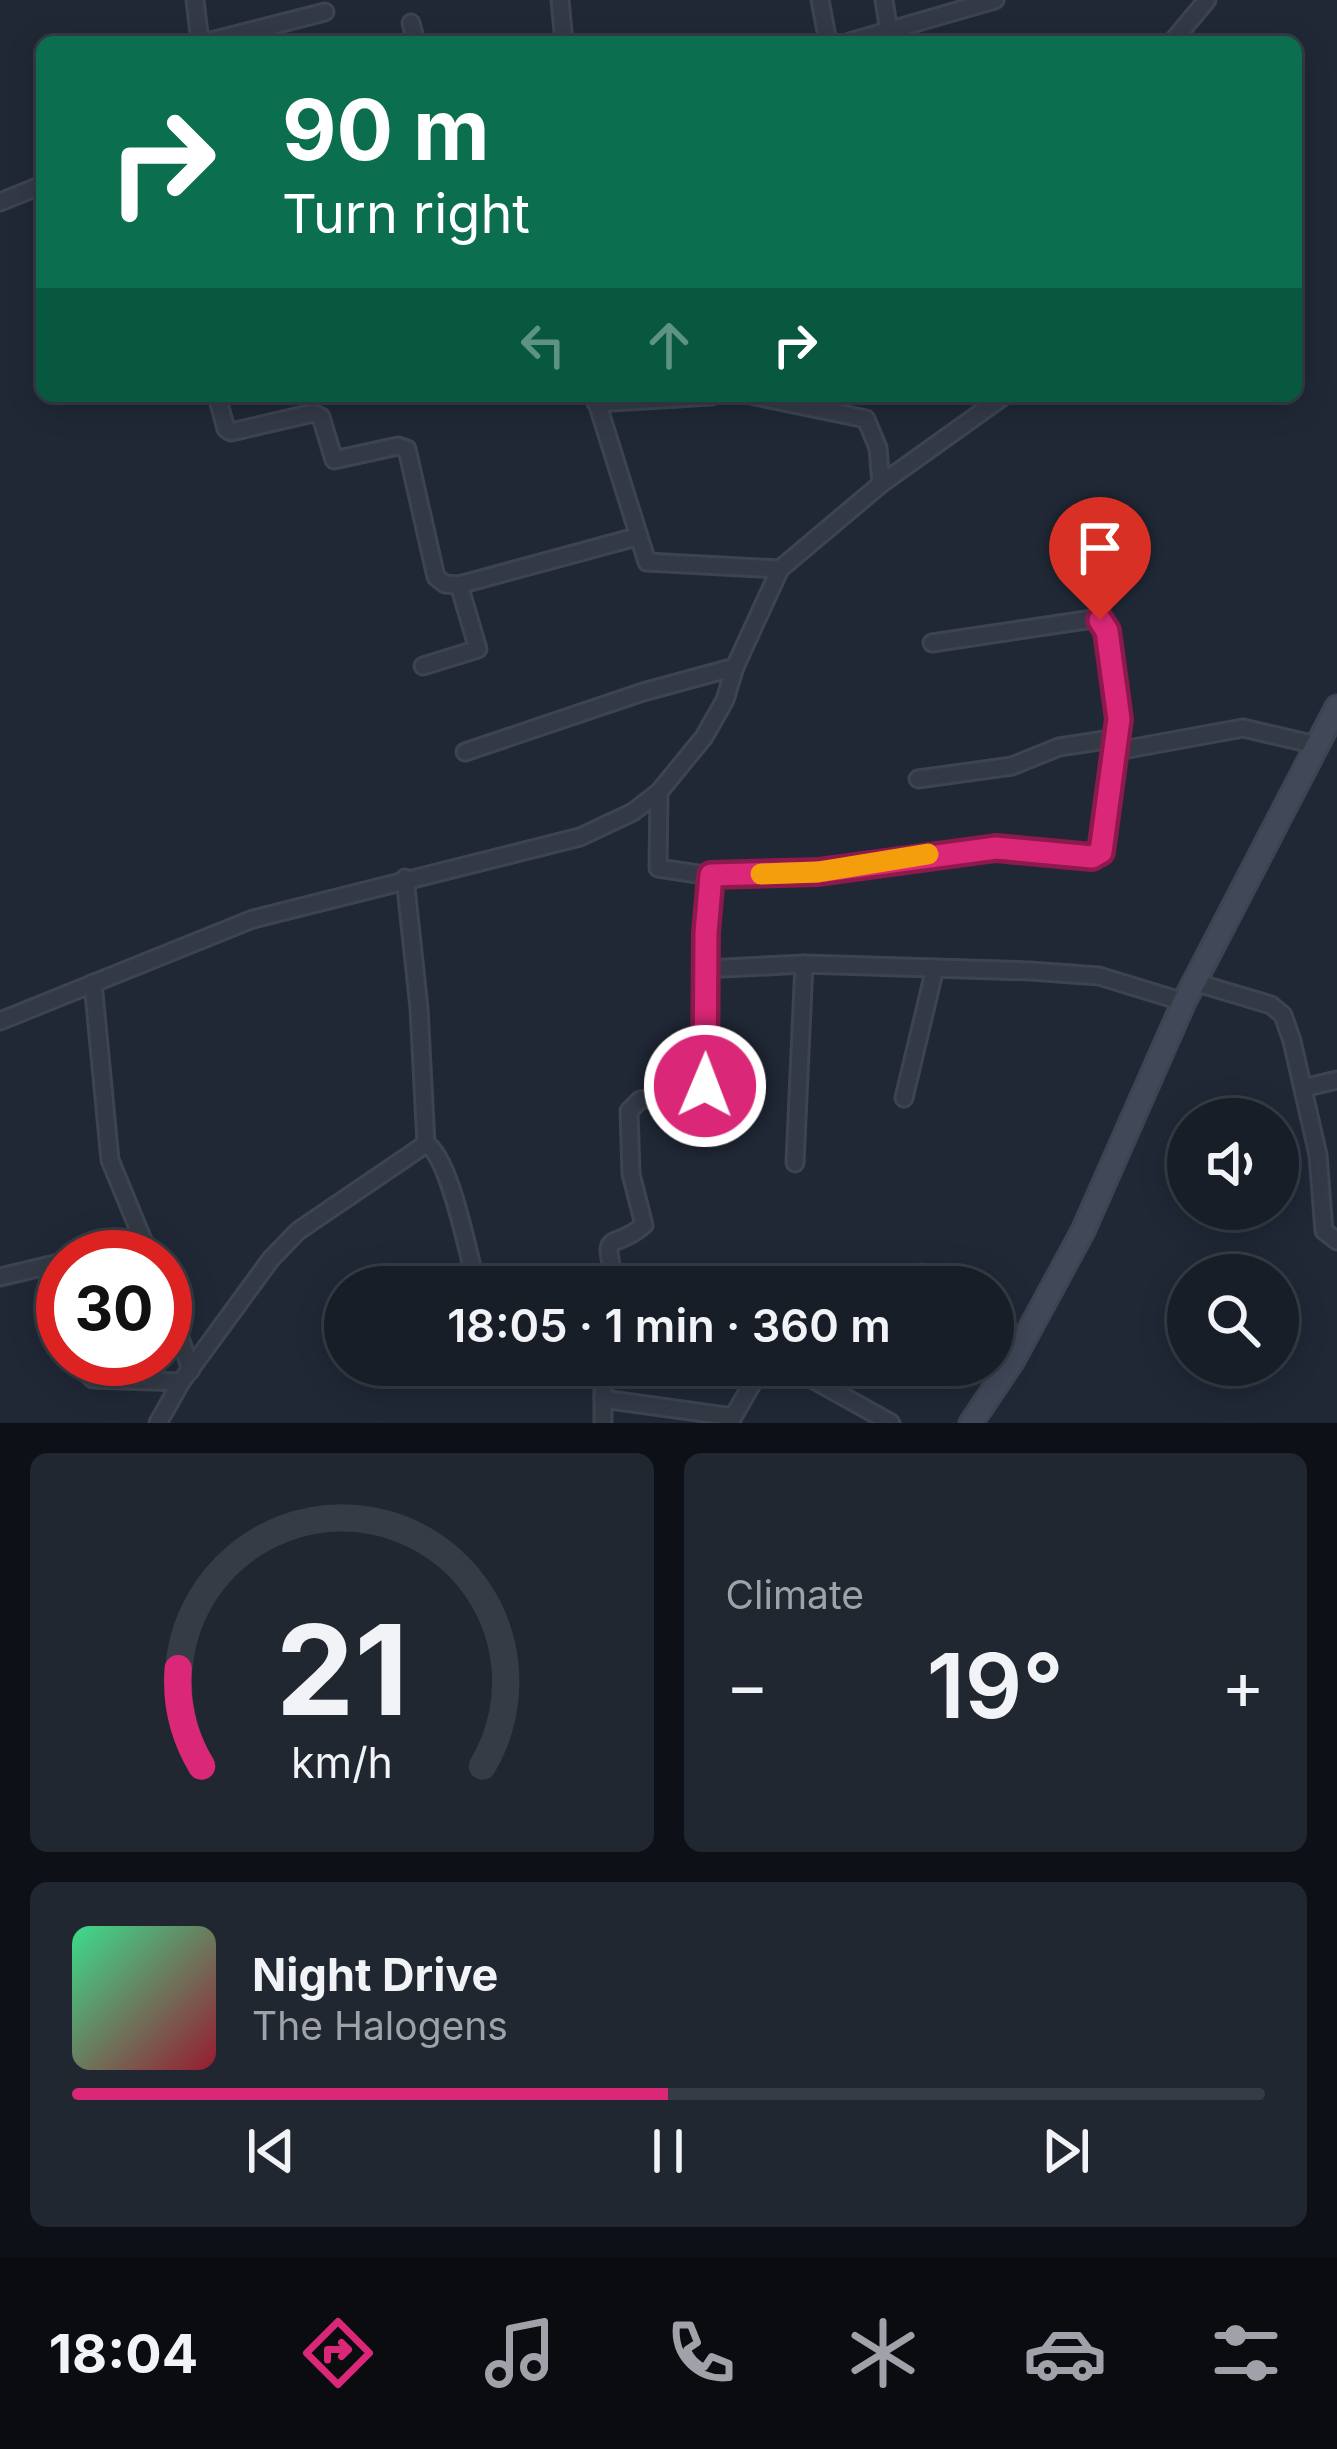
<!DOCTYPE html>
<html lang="en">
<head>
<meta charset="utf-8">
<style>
  :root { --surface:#181e28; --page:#212730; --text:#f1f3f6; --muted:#9fa2a8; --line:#363c45; --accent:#db2777 }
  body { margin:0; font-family:Inter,sans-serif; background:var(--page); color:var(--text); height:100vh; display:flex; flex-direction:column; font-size:45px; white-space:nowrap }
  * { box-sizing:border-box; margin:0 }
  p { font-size:39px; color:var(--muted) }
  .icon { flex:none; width:66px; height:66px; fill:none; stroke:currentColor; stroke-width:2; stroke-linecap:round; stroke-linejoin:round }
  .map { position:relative; height:1423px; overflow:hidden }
  .drawer { display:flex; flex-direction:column; gap:30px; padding:30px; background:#0d1016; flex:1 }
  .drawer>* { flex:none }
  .hud { position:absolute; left:36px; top:36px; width:1266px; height:366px; border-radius:18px; box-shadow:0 6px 30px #0003,0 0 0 3px var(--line); background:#0b6e4f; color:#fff; overflow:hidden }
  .tools { position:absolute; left:1167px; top:1098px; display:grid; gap:24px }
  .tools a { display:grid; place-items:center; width:132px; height:132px; border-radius:50%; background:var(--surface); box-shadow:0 6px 30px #0003,0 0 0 3px var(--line); font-size:60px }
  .speed { position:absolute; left:36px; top:1230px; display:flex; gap:24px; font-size:60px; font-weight:700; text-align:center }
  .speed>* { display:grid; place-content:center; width:156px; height:156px; border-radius:50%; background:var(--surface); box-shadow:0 6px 30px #0003,0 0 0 3px var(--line); line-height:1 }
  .speed .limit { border:18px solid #d22; background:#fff; color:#111 }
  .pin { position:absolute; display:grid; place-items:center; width:102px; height:102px; color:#fff; margin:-123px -51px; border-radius:50% 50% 50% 0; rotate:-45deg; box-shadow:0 0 12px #0007 }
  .pin .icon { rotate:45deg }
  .me { position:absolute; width:132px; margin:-66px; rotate:1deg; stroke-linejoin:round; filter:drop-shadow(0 0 9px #0008) }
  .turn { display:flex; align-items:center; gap:42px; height:252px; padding:0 48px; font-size:54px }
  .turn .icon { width:156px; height:156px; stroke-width:2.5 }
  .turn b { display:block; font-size:84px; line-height:102px }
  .lanes { display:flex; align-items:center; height:114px; padding:0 48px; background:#0003; justify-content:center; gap:60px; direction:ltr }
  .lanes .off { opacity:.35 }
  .big { font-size:90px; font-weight:600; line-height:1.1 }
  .drawer .card { flex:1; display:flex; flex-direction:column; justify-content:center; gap:18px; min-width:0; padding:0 42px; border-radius:18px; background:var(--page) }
  .drawer .dial { align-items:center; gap:0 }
  .dial svg { height:312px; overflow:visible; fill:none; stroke:var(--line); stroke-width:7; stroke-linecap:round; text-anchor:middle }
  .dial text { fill:var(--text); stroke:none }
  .song { display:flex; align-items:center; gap:36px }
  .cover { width:144px; height:144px; border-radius:18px; background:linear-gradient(135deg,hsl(150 70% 55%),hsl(350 70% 35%)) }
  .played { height:12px; border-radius:6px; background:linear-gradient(90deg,var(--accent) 50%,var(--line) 50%) }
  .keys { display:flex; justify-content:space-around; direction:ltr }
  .heat { display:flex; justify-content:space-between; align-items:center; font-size:66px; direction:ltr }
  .drawer .tiles { flex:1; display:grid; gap:30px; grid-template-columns:1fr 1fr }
  .card:last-child { grid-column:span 2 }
  .trip { position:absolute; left:324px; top:1266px; width:690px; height:120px; border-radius:60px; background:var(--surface); box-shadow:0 6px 30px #0003,0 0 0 3px var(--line); font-weight:600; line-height:120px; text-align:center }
  .menu { display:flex; height:192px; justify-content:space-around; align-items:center; background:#0a0c10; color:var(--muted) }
  .menu .icon { width:84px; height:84px }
  .menu .current { color:var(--accent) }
  .menu b { font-size:54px; color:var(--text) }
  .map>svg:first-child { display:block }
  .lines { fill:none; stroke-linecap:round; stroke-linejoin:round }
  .street-casing { stroke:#3d4450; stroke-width:21 }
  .secondary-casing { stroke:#3d4450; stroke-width:27 }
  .street { stroke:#333a46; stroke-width:15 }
  .secondary { stroke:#414959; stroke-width:21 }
  .route-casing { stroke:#8e194d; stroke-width:30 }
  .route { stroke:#db2777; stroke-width:21 }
  .slow { stroke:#f59e0b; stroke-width:21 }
</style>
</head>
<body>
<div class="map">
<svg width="1337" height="1423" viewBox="0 0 1337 1423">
  <rect width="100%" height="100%" fill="#202836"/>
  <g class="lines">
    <defs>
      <g id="street">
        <polyline points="195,0 200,42"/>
        <polyline points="560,0 564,42"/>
        <polyline points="820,0 828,42"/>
        <polyline points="884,0 889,32"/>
        <polyline points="411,23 416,42"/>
        <polyline points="207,42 325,12"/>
        <polyline points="849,42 995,0"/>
        <polyline points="1172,42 1207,0"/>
        <polyline points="0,202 42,185"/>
        <polyline points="217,396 226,429 231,432 313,413 321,417 334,460 398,446 407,449 436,577 445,584 459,585 636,537"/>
        <polyline points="595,396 647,562 780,569"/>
        <polyline points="755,396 866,419 878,448 881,484"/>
        <polyline points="596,403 711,396"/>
        <polyline points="423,666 478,649 459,585"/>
        <polyline points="1117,751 1243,728 1316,745"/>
        <polyline points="465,752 643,692 735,667"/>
        <polyline points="918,779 1012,766 1059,747 1118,738"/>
        <polyline points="711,876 818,872 996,848 1092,857 1101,852 1119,719 1103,621 1093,619 932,643"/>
        <polyline points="405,878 419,1008 426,1144"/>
        <polyline points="705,969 804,964 1030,971 1099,976 1184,1002"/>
        <polyline points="1194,982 1271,1005 1283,1015 1292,1041 1318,1155 1324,1231 1337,1241"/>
        <polyline points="93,983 110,1160 150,1257"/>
        <polyline points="0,1021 253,919 580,837 633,812 659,792 704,737 725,700 735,667 780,569 881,484 1004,396"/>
        <polyline points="1303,1088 1337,1080"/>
        <polyline points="904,1098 935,968"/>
        <polyline points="795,1163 804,964"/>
        <polyline points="921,1273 933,1287"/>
        <polyline points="0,1277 63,1262"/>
        <path d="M616,1287C601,1224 610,1254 644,1225L631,1174L629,1111L640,1100L699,1090L707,1078L705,969L711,876L658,868L659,792"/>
        <polyline points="165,1294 191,1370"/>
        <polyline points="993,1346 1012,1362"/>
        <polyline points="84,1359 85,1371 93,1379 181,1382"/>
        <polyline points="603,1365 603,1423"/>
        <polyline points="787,1365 891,1423"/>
        <polyline points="603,1399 733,1417 763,1365"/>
        <path d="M158,1423L181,1382L271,1259L298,1231L426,1144C450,1156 469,1258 477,1287"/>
      </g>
      <polyline id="secondary" points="971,1423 1012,1362 1083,1231 1184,1002 1337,707"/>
    </defs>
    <use href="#street" class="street-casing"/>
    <use href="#secondary" class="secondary-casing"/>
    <use href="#street" class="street"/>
    <use href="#secondary" class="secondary"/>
  </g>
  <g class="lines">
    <defs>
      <polyline id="route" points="705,1086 706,933 711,875 818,872 996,848 1092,857 1101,852 1119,719 1107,631 1100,620"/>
    </defs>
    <use href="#route" class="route-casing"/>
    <use href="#route" class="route"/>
    <polyline class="slow" points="761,874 818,872 928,854"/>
  </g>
</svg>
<div class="tools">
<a><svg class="icon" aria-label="sound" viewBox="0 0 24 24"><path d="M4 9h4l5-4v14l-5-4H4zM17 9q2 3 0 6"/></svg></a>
<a><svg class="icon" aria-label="search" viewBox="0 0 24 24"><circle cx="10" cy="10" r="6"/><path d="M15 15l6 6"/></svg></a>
</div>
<div class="speed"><div class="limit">30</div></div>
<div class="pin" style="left:1100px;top:620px;background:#d93025"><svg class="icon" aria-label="arrive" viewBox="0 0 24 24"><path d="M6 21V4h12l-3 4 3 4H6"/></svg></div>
<svg class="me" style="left:705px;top:1086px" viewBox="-20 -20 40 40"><circle r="17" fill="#db2777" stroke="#fff" stroke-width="3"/><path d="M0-11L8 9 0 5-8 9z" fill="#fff"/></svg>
<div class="trip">18:05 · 1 min · 360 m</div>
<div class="hud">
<div class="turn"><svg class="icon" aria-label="right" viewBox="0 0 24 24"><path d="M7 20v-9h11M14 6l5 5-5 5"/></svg><div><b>90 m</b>Turn right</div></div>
<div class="lanes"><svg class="icon off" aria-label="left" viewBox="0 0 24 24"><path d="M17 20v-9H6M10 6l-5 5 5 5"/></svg><svg class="icon off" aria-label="ahead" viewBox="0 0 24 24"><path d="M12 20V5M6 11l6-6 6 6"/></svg><svg class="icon" aria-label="right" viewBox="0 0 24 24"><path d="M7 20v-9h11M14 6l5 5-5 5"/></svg></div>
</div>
</div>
<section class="drawer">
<div class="tiles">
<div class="card dial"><svg viewBox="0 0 100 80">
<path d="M14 69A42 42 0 1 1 86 69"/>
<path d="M14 69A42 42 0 0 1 8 44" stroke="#db2777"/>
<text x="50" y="56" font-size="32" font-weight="700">21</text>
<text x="50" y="72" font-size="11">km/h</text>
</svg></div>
<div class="card"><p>Climate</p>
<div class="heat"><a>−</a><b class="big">19°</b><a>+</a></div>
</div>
<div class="card">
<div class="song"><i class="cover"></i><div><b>Night Drive</b><p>The Halogens</p></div></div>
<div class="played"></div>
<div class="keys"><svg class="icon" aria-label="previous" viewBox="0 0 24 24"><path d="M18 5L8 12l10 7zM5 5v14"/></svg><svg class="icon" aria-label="pause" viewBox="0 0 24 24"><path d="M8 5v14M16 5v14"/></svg><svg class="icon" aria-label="next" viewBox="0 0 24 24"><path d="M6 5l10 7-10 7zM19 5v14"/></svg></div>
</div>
</div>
</section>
<nav class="menu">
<b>18:04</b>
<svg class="icon current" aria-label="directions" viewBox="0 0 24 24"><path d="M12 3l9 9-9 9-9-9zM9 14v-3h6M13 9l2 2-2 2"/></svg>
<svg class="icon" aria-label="music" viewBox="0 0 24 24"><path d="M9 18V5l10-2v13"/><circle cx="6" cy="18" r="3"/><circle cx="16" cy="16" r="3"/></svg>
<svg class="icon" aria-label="phone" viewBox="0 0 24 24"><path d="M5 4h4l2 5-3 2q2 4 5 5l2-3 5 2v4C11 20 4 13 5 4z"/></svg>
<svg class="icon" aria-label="climate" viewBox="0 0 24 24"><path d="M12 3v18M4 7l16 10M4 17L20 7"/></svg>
<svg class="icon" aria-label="car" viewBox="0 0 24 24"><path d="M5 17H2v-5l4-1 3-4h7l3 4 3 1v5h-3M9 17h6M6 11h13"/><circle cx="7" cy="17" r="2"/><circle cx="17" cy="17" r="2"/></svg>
<svg class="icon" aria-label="filters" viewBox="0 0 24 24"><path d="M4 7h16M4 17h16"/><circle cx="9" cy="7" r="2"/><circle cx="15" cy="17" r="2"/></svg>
</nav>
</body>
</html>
